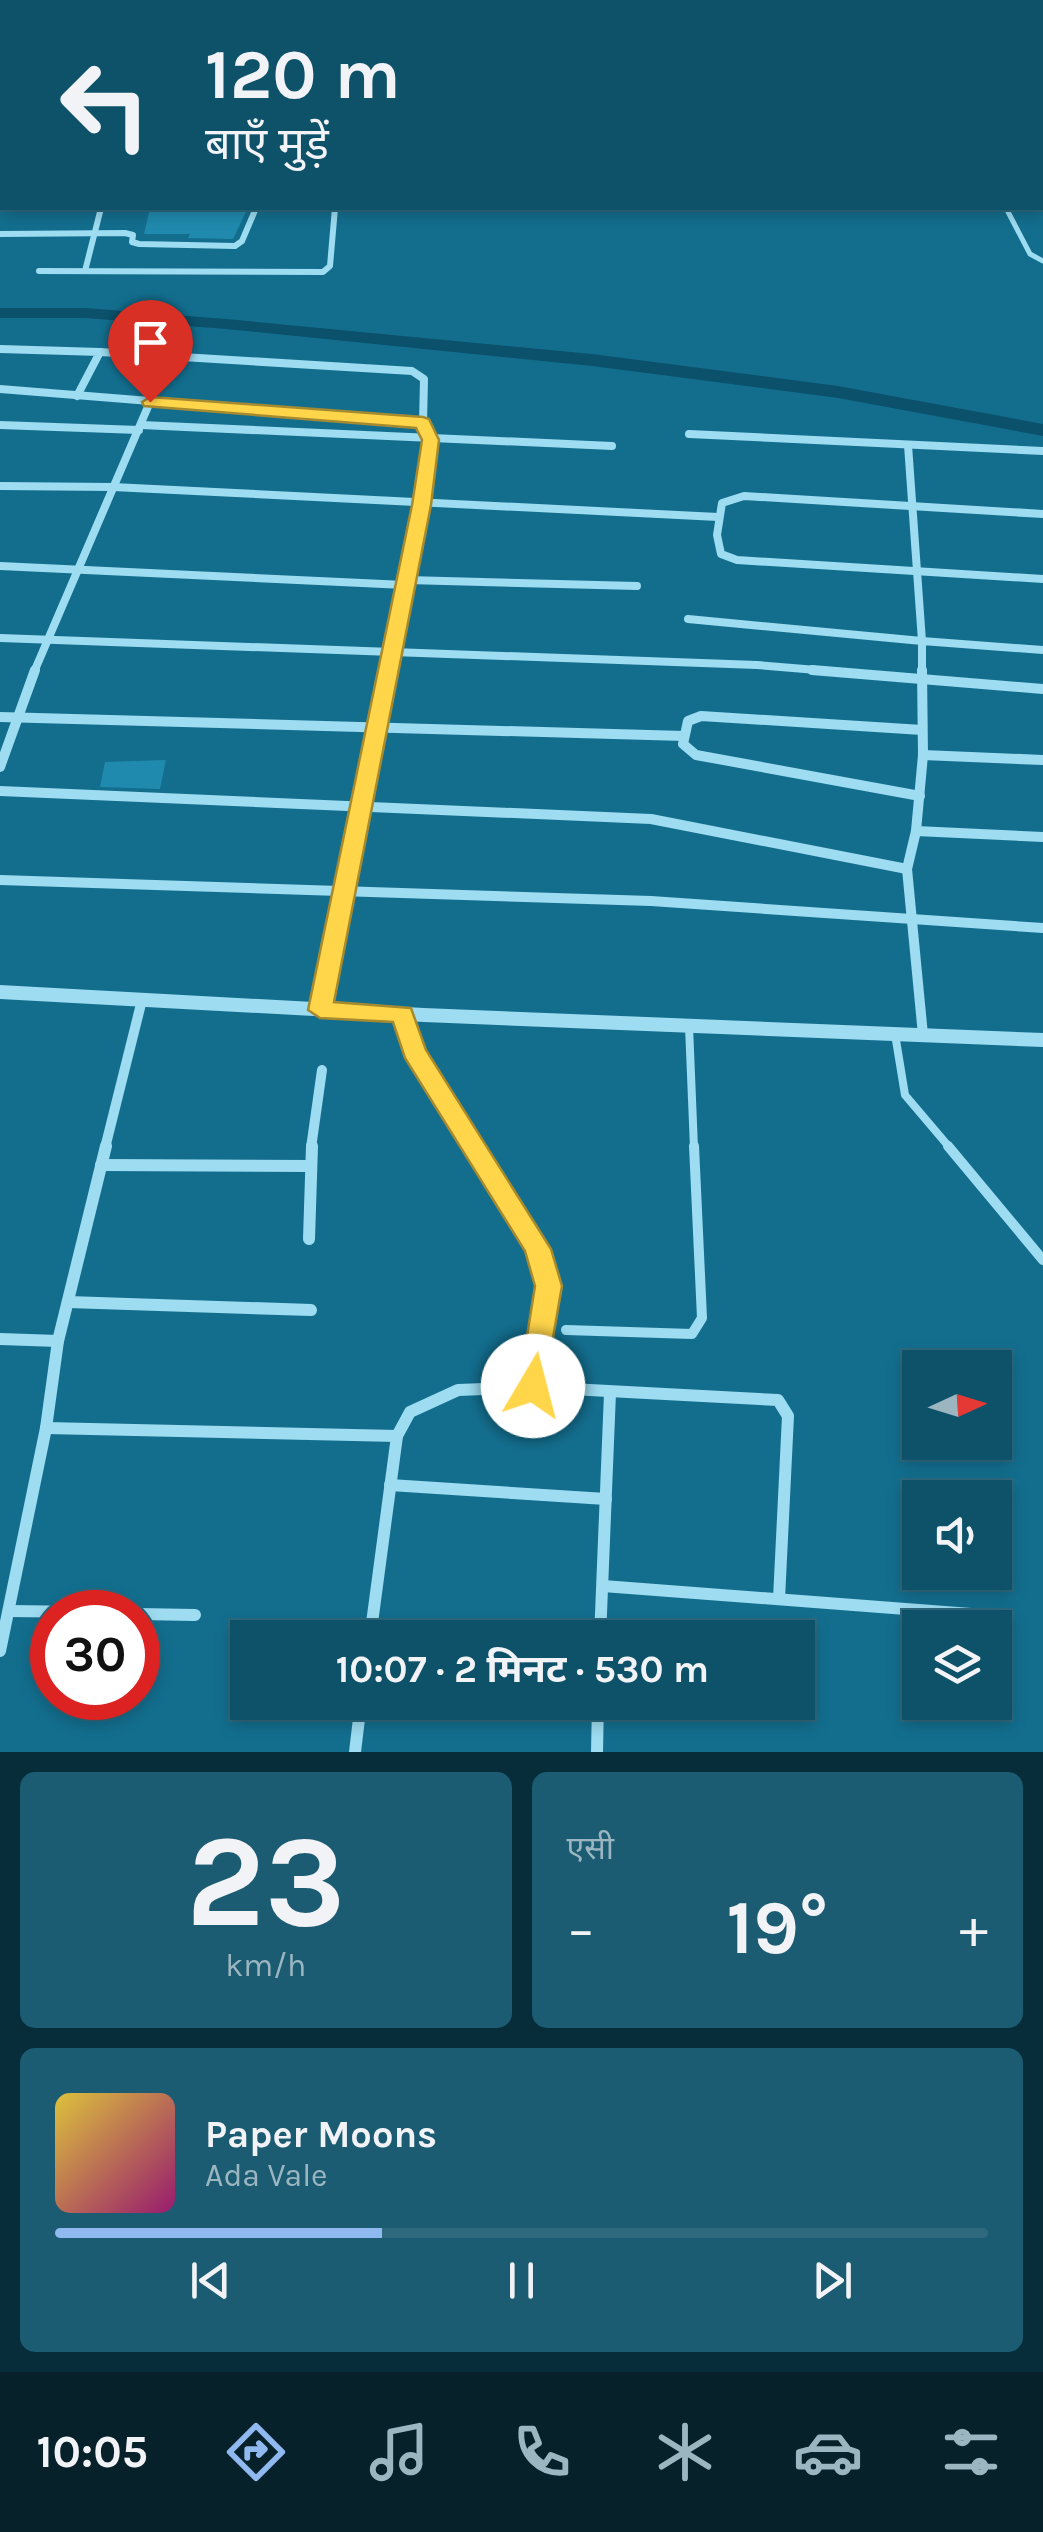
<!DOCTYPE html>
<html lang="hi">
<head>
<meta charset="utf-8">
<style>
  :root { --surface:#0e526a; --page:#1c5c72; --text:#f1f3f6; --muted:#9bb6c1; --line:#2e697e; --accent:#90b9f0 }
  body { margin:0; font-family:Karla,"Noto Sans Devanagari",sans-serif; background:var(--page); color:var(--text); height:100vh; display:flex; flex-direction:column; font-size:38px; white-space:nowrap }
  * { box-sizing:border-box; margin:0 }
  p { font-size:32px; color:var(--muted) }
  .icon { flex:none; width:55px; height:55px; fill:none; stroke:currentColor; stroke-width:2; stroke-linecap:round; stroke-linejoin:round }
  .map { position:relative; height:1752px; overflow:hidden }
  .sheet { display:flex; flex-direction:column; gap:20px; padding:20px; background:#082d3a; flex:1 }
  .sheet>* { flex:none }
  .top-card { position:absolute; left:0px; top:0px; width:1045px; height:210px; box-shadow:0 5px 15px #0003,0 0 0 2px var(--line); background:#0e526a; color:var(--text); overflow:hidden }
  .needle { width:65px; rotate:86deg }
  .tools { position:absolute; left:902px; top:1350px; display:grid; gap:20px }
  .tools a { display:grid; place-items:center; width:110px; height:110px; border-radius:0px; background:var(--surface); box-shadow:0 5px 15px #0003,0 0 0 2px var(--line); font-size:50px }
  .speed { position:absolute; left:30px; top:1590px; display:flex; gap:20px; font-size:50px; font-weight:700; text-align:center }
  .speed>* { display:grid; place-content:center; width:130px; height:130px; border-radius:50%; background:var(--surface); box-shadow:0 5px 15px #0003,0 0 0 2px var(--line); line-height:1 }
  .speed .limit { border:15px solid #d22; background:#fff; color:#111 }
  .pin { position:absolute; display:grid; place-items:center; width:85px; height:85px; color:#fff; margin:-102px -42px; border-radius:50% 50% 50% 0; rotate:-45deg; box-shadow:0 0 10px #0007 }
  .pin .icon { rotate:45deg }
  .me { position:absolute; width:110px; margin:-55px; rotate:8deg; stroke-linejoin:round; filter:drop-shadow(0 0 8px #0008) }
  .turn { display:flex; align-items:center; gap:35px; height:210px; padding:0 40px; font-size:45px }
  .turn .icon { width:130px; height:130px; stroke-width:2.5 }
  .turn b { display:block; font-size:70px; line-height:85px }
  .big { font-size:75px; font-weight:700; line-height:1.1 }
  .sheet .card { flex:1; display:flex; flex-direction:column; justify-content:center; gap:15px; min-width:0; padding:0 35px; border-radius:15px; background:var(--page) }
  .sheet .dial { align-items:center; gap:0 }
  .dial b { font-size:130px; line-height:1 }
  .song { display:flex; align-items:center; gap:30px }
  .cover { width:120px; height:120px; border-radius:15px; background:linear-gradient(135deg,hsl(50 70% 55%),hsl(320 70% 35%)) }
  .played { height:10px; border-radius:5px; background:linear-gradient(90deg,var(--accent) 35%,var(--line) 35%) }
  .keys { display:flex; justify-content:space-around; direction:ltr }
  .heat { display:flex; justify-content:space-between; align-items:center; font-size:55px; direction:ltr }
  .sheet .tiles { flex:1; display:grid; gap:20px; grid-template-columns:1fr 1fr }
  .card:last-child { grid-column:span 2 }
  .trip { position:absolute; left:230px; top:1620px; width:585px; height:100px; border-radius:0px; background:var(--surface); box-shadow:0 5px 15px #0003,0 0 0 2px var(--line); font-weight:700; line-height:100px; text-align:center }
  .tabs { display:flex; height:160px; justify-content:space-around; align-items:center; background:#06212a; color:var(--muted) }
  .tabs .icon { width:70px; height:70px }
  .tabs .on { color:var(--accent) }
  .tabs b { font-size:45px; color:var(--text) }
  .map>svg:first-child { display:block }
  .lines { fill:none; stroke-linecap:round; stroke-linejoin:round }
  .canal { fill:#0b516b; fill-rule:evenodd }
  .building { fill:#208aae }
  .service-far2 { stroke:#9ddcf1; stroke-width:5 }
  .service-far1 { stroke:#9ddcf1; stroke-width:8 }
  .service { stroke:#9ddcf1; stroke-width:10 }
  .minor-far3 { stroke:#9ddcf1; stroke-width:6 }
  .minor-far2 { stroke:#9ddcf1; stroke-width:8 }
  .minor-far1 { stroke:#9ddcf1; stroke-width:10 }
  .minor { stroke:#9ddcf1; stroke-width:12 }
  .tertiary { fill:#9ddcf1; fill-rule:evenodd }
  .route { fill:#ffd54a; stroke:#a68a30; stroke-width:2.5 }
</style>
</head>
<body>
<div class="map">
<svg width="1043" height="1752" viewBox="0 0 1043 1752">
  <rect width="100%" height="100%" fill="#136e8e"/>
  <g class="lines">
    <polygon class="canal" points="0,308 85,308 226,319 592,354 838,386 1043,424 1043,436 838,398 592,366 226,329 85,318 0,318"/>
  </g>
  <g class="building">
    <polygon points="150,208 248,208 233,239 188,238 190,234 144,234"/>
    <polygon points="166,760 160,789 100,787 105,762"/>
  </g>
  <g class="lines">
    <g class="service-far2">
      <polyline points="863,0 871,2"/>
      <polyline points="1006,208 1030,254 1043,261"/>
    </g>
    <g class="service-far1">
      <polyline points="689,1026 694,1148"/>
      <polyline points="895,1034 905,1095 950,1148"/>
    </g>
    <g class="service">
      <polyline points="948,1146 1043,1260"/>
      <polyline points="566,1330 692,1334 702,1318 694,1146"/>
    </g>
    <g class="minor-far3">
      <polyline points="0,234 125,233 133,235 132,242 139,244 235,246 242,241 256,208"/>
      <polyline points="39,271 323,272 330,266 335,208"/>
      <polyline points="85,271 101,208"/>
    </g>
    <g class="minor-far2">
      <polyline points="0,349 100,352 77,396"/>
      <polyline points="100,352 412,371 424,379 423,423 430,440 388,672"/>
      <polyline points="0,389 423,423"/>
      <polyline points="0,425 139,430"/>
      <polyline points="141,425 612,446"/>
      <polyline points="689,434 1043,451"/>
      <polyline points="0,486 113,487 718,517"/>
      <polyline points="1043,514 744,496 722,503 717,535 721,554 737,560 1043,579"/>
      <polyline points="0,566 405,585"/>
      <polyline points="407,580 637,586"/>
      <polyline points="688,619 922,641 908,445"/>
      <polyline points="0,638 757,665 841,672"/>
      <polyline points="34,672 150,402"/>
      <polyline points="922,672 922,641 1043,650"/>
    </g>
    <g class="minor-far1">
      <polyline points="812,670 1043,689"/>
      <polyline points="922,670 923,755 916,831 907,869 923,1035"/>
      <polyline points="0,717 684,736"/>
      <polyline points="923,755 1043,760"/>
      <polyline points="0,767 35,670"/>
      <polyline points="0,791 651,819 907,869"/>
      <polyline points="920,796 696,755 683,744 688,721 701,716 922,730"/>
      <polyline points="916,831 1043,837"/>
      <polyline points="0,880 651,901 1043,928"/>
      <polyline points="320,1009 388,670"/>
      <polyline points="402,1014 414,1052 473,1148"/>
      <polyline points="105,1148 142,1000"/>
      <polyline points="311,1148 322,1070"/>
    </g>
    <g class="minor">
      <polyline points="472,1146 546,1267 548,1286 533,1387"/>
      <polyline points="101,1165 309,1166"/>
      <polyline points="309,1239 312,1146"/>
      <polyline points="68,1302 311,1310"/>
      <polyline points="0,1339 58,1341"/>
      <polyline points="46,1428 397,1436"/>
      <polyline points="390,1485 606,1499"/>
      <polyline points="603,1586 971,1614"/>
      <polyline points="10,1611 88,1612"/>
      <polyline points="138,1614 195,1615"/>
      <polyline points="370,1638 397,1436 410,1412 458,1390 533,1387 778,1400 788,1416 779,1599"/>
      <polyline points="600,1638 610,1393"/>
      <polyline points="0,1651 46,1428 58,1341 106,1146"/>
      <polyline points="355,1752 361,1702"/>
      <polyline points="597,1752 598,1702"/>
    </g>
    <polygon class="tertiary" points="0,985 424,1008 1043,1033 1043,1047 424,1022 0,999"/>
  </g>
  <polygon class="route" points="150,397 423,417 429,419 439,440 431,505 334,1002 411,1008 426,1050 551,1249 562,1286 543,1395 533,1399 523,1395 519,1386 535,1286 525,1251 405,1058 393,1022 320,1018 308,1010 412,505 422,440 416,428 144,406 142,402"/>
</svg>
<div class="tools">
<a><svg class="needle" viewBox="-14 -14 28 28"><path d="M0-13l5 13h-10z" fill="#e53935"/><path d="M0 13l5-13h-10z" fill="#9bb6c1"/></svg></a>
<a><svg class="icon" aria-label="sound" viewBox="0 0 24 24"><path d="M4 9h4l5-4v14l-5-4H4zM17 9q2 3 0 6"/></svg></a>
<a><svg class="icon" aria-label="layers" viewBox="0 0 24 24"><path d="M12 4l9 5-9 5-9-5zM3 14l9 5 9-5"/></svg></a>
</div>
<div class="speed"><div class="limit">30</div></div>
<div class="pin" style="left:150px;top:402px;background:#d93025"><svg class="icon" aria-label="arrive" viewBox="0 0 24 24"><path d="M6 21V4h12l-3 4 3 4H6"/></svg></div>
<svg class="me" style="left:533px;top:1386px" viewBox="-20 -20 40 40"><circle r="19" fill="#fff"/><path d="M0-13L10 11 0 6-10 11z" fill="#ffd54a"/></svg>
<div class="trip">10:07 · 2 मिनट · 530 m</div>
<div class="top-card">
<div class="turn"><svg class="icon" aria-label="left" viewBox="0 0 24 24"><path d="M17 20v-9H6M10 6l-5 5 5 5"/></svg><div><b>120 m</b>बाएँ मुड़ें</div></div>
</div>
</div>
<section class="sheet">
<div class="tiles">
<div class="card dial"><b>23</b><p>km/h</p></div>
<div class="card"><p>एसी</p>
<div class="heat"><a>−</a><b class="big">19°</b><a>+</a></div>
</div>
<div class="card">
<div class="song"><i class="cover"></i><div><b>Paper Moons</b><p>Ada Vale</p></div></div>
<div class="played"></div>
<div class="keys"><svg class="icon" aria-label="previous" viewBox="0 0 24 24"><path d="M18 5L8 12l10 7zM5 5v14"/></svg><svg class="icon" aria-label="pause" viewBox="0 0 24 24"><path d="M8 5v14M16 5v14"/></svg><svg class="icon" aria-label="next" viewBox="0 0 24 24"><path d="M6 5l10 7-10 7zM19 5v14"/></svg></div>
</div>
</div>
</section>
<nav class="tabs">
<b>10:05</b>
<svg class="icon on" aria-label="directions" viewBox="0 0 24 24"><path d="M12 3l9 9-9 9-9-9zM9 14v-3h6M13 9l2 2-2 2"/></svg>
<svg class="icon" aria-label="music" viewBox="0 0 24 24"><path d="M9 18V5l10-2v13"/><circle cx="6" cy="18" r="3"/><circle cx="16" cy="16" r="3"/></svg>
<svg class="icon" aria-label="phone" viewBox="0 0 24 24"><path d="M5 4h4l2 5-3 2q2 4 5 5l2-3 5 2v4C11 20 4 13 5 4z"/></svg>
<svg class="icon" aria-label="climate" viewBox="0 0 24 24"><path d="M12 3v18M4 7l16 10M4 17L20 7"/></svg>
<svg class="icon" aria-label="car" viewBox="0 0 24 24"><path d="M5 17H2v-5l4-1 3-4h7l3 4 3 1v5h-3M9 17h6M6 11h13"/><circle cx="7" cy="17" r="2"/><circle cx="17" cy="17" r="2"/></svg>
<svg class="icon" aria-label="filters" viewBox="0 0 24 24"><path d="M4 7h16M4 17h16"/><circle cx="9" cy="7" r="2"/><circle cx="15" cy="17" r="2"/></svg>
</nav>
</body>
</html>
